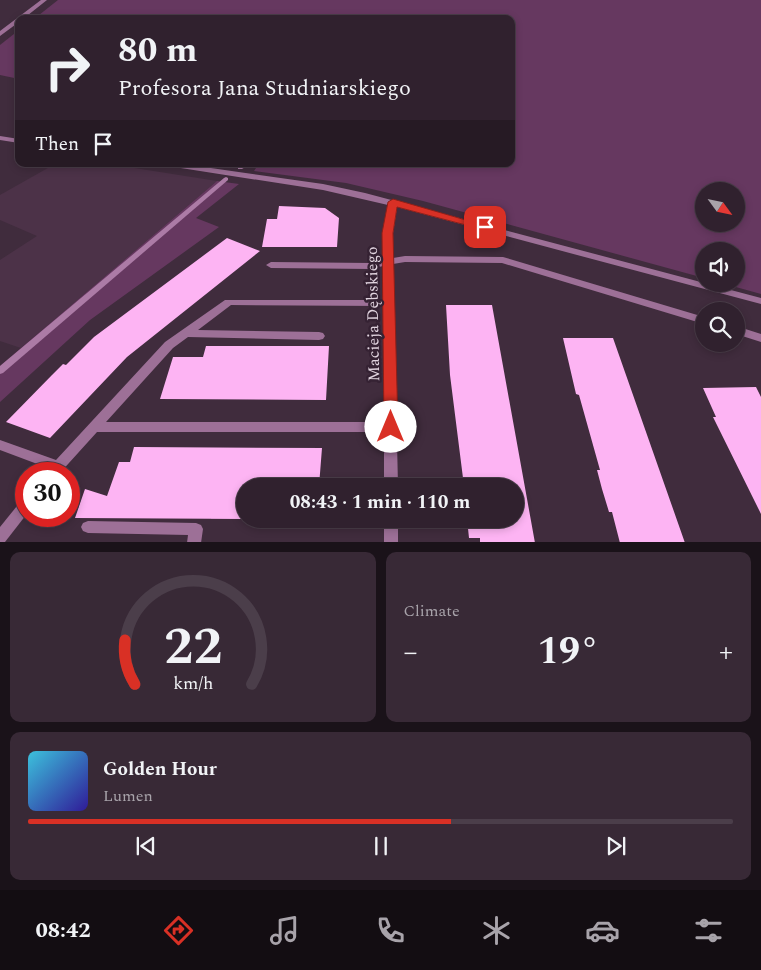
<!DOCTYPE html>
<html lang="en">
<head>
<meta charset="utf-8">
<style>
  :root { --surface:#30212e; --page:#382936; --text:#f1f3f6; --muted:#a8a3aa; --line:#4b3e4a; --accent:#d93025 }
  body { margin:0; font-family:Spectral,serif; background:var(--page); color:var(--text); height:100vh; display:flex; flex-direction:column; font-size:19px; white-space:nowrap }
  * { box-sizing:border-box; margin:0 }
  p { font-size:16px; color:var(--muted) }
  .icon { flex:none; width:28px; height:28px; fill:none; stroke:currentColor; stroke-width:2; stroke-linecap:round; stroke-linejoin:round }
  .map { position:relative; height:542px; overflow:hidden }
  .sheet { display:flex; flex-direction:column; gap:10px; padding:10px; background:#1a1219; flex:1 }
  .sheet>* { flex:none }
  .hud { position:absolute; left:15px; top:15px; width:500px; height:152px; border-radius:10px; box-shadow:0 2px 8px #0003,0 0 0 1px var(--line); background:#30212e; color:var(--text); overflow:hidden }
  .needle { width:32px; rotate:123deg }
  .tools { position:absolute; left:695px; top:182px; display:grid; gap:10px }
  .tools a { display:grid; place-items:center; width:50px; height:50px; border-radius:50%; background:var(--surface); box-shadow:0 2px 8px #0003,0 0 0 1px var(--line); font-size:25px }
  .speed { position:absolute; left:15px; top:462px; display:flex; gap:10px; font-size:25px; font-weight:700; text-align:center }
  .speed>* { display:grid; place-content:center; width:65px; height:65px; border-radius:50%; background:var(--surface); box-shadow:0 2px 8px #0003,0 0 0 1px var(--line); line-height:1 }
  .speed .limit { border:8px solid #d22; background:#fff; color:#111 }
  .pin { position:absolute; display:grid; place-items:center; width:42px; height:42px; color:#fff; margin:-21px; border-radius:10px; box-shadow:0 2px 8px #0006 }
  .me { position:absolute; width:55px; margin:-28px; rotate:0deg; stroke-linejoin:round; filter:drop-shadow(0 0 4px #0008) }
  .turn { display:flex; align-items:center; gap:18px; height:105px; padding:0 20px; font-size:22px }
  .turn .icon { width:65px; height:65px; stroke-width:2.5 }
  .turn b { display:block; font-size:35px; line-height:42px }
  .then { display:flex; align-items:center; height:48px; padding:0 20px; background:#0003; gap:10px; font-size:19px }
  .big { font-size:38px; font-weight:700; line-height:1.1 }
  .sheet .tile { flex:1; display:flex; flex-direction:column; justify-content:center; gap:8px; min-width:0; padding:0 18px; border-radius:10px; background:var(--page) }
  .sheet .dial { align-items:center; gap:0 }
  .dial svg { height:130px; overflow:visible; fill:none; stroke:var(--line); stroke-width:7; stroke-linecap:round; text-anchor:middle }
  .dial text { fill:var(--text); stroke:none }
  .song { display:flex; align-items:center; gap:15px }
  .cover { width:60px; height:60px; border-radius:8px; background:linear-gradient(135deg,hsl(190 70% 55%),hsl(250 70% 35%)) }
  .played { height:5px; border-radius:2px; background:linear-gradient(90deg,var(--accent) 60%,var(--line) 60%) }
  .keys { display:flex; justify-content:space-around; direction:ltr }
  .heat { display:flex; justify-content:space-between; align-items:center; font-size:28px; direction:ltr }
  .sheet .tiles { flex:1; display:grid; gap:10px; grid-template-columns:1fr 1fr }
  .tile:last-child { grid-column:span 2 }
  .trip { position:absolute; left:236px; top:478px; width:288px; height:50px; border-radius:25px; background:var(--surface); box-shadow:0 2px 8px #0003,0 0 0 1px var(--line); font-weight:700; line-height:50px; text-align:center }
  .tabs { display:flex; height:80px; justify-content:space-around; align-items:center; background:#130d12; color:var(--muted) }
  .tabs .icon { width:35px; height:35px }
  .tabs .active { color:var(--accent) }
  .tabs b { font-size:22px; color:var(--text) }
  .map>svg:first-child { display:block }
  .built { fill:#4c3248 }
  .green { fill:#663860; fill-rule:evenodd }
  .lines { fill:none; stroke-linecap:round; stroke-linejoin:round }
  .stream { fill:#ac7ba6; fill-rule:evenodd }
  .building { fill:#fdb4f3 }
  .minor { fill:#9d7097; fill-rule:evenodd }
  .tertiary { fill:#9d7097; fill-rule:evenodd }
  .route { fill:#d93025; stroke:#8d1f18 }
  .labels { text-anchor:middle; stroke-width:5; stroke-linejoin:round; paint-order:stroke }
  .street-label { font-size:16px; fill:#e1d4df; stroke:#352233 }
</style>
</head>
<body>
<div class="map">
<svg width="761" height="543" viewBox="0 0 761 543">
  <rect width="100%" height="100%" fill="#402c3d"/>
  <polygon class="built" points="55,164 109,164 217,181 21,348 0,341 0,260 37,236 0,220 0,195"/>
  <g class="green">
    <path d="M58,0H761V294L725,284H736V251H704V278L423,201L346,183L254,171L258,165L255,164H511V19H34ZM736,191V224H704V191Z"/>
    <polygon points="19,30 19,79 0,75 0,45"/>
    <polygon points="217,181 239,184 196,218 219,227 90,320 0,402 0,366"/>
  </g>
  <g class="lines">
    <g class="stream">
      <polygon points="243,164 250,164 242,169 238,169 238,167"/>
      <polygon points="226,177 228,178 228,180 3,373 0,374 0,366 224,178"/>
    </g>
  </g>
  <g class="building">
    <polygon points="279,206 325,208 339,218 337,247 262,247 267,219 277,219"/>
    <polygon points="227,238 260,251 127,357 50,438 6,422 52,375 63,364 66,365 94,337"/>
    <polygon points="446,305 492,305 535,543 480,543 480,538 469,538 467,519 515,519 515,486 464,486 450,375"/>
    <polygon points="563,338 613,338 685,543 620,543 612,512 609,512 602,489 597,470 600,470 579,395 576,394"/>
    <polygon points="206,346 329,346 326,400 160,399 173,357 203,357"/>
    <polygon points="756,387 761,397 761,514 713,417 716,417 703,388"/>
    <polygon points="134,447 322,448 319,486 245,486 245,519 268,519 75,518 85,489 107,496 119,462 130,462"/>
  </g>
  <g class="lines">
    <g class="minor">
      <polygon points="0,136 19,139 19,143 0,140"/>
      <path d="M164,164H183L323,184L365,193L761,298V304L397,207L393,233V258L405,256L503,257L704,317V324L502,263L405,262L393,264L398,486H384V432H97L59,474H44L48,468L0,450V440L56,460L165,342L225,300H384L383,266L371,269L271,268L266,265L271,262L371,263L383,260V233L388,205L323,190L168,166ZM231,305L384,306V422H106L173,348L188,337L319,340L323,339L325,336L323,333L319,332L198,330Z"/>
      <polygon points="736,326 761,334 761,342 736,334"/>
      <polygon points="26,499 26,515 5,542 0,543 0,527 21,501"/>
      <rect x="384" y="519" width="14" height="24"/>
      <polygon points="88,521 196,523 201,525 203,529 201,543 187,543 188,535 88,533 83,531 81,527 83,523"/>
    </g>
    <polygon class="tertiary" points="41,0 47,0 23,19 19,19 19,22 0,36 0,31"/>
  </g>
  <polygon class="route" points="393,199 490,227 485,230 397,207 393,233 398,427 396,431 386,431 384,427 382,233 388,202"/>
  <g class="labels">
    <g class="street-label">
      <text transform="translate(372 314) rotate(-91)" y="6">Macieja Dębskiego</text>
    </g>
  </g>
</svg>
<div class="tools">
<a><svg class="needle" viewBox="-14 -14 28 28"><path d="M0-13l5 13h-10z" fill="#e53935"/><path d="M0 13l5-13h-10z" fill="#a8a3aa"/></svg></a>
<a><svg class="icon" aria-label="sound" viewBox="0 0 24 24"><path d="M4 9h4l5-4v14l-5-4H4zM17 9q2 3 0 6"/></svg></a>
<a><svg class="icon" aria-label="search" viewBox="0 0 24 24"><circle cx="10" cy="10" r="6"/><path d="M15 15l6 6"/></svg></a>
</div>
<div class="speed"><div class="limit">30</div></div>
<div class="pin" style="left:485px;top:227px;background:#d93025"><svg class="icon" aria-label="arrive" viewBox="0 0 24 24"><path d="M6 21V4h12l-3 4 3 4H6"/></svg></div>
<svg class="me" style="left:391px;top:427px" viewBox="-20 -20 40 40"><circle r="19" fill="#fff"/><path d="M0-13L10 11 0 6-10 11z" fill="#d93025"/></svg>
<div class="trip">08:43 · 1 min · 110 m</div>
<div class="hud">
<div class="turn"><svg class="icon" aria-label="right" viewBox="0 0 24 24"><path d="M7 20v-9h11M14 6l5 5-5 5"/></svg><div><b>80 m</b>Profesora Jana Studniarskiego</div></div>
<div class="then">Then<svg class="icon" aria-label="arrive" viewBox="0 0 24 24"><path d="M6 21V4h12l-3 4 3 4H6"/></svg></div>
</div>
</div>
<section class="sheet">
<div class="tiles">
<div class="tile dial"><svg viewBox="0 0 100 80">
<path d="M14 69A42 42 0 1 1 86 69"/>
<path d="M14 69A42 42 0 0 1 8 42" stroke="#d93025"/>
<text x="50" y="56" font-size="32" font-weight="700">22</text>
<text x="50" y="72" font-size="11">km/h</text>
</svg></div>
<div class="tile"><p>Climate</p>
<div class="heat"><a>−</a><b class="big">19°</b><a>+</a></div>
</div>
<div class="tile">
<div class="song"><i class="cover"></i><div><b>Golden Hour</b><p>Lumen</p></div></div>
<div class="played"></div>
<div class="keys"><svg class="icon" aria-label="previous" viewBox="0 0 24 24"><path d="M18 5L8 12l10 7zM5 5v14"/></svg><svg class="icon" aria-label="pause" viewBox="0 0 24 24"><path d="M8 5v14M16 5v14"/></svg><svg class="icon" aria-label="next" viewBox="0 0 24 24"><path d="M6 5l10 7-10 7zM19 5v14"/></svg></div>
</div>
</div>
</section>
<nav class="tabs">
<b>08:42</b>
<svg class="icon active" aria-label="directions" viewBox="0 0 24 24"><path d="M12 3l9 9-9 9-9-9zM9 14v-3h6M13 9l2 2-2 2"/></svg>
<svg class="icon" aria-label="music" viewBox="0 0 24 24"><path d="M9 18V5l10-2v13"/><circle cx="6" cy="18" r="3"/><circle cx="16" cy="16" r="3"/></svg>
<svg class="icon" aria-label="phone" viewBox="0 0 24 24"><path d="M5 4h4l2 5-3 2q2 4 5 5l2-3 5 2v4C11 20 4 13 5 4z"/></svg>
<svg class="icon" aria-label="climate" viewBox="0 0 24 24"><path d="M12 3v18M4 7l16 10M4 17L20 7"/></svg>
<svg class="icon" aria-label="car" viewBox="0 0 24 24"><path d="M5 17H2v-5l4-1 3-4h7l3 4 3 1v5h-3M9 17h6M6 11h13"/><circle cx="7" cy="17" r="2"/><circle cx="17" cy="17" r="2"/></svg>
<svg class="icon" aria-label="filters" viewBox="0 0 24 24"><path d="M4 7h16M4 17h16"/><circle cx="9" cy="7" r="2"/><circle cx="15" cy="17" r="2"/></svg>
</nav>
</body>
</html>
